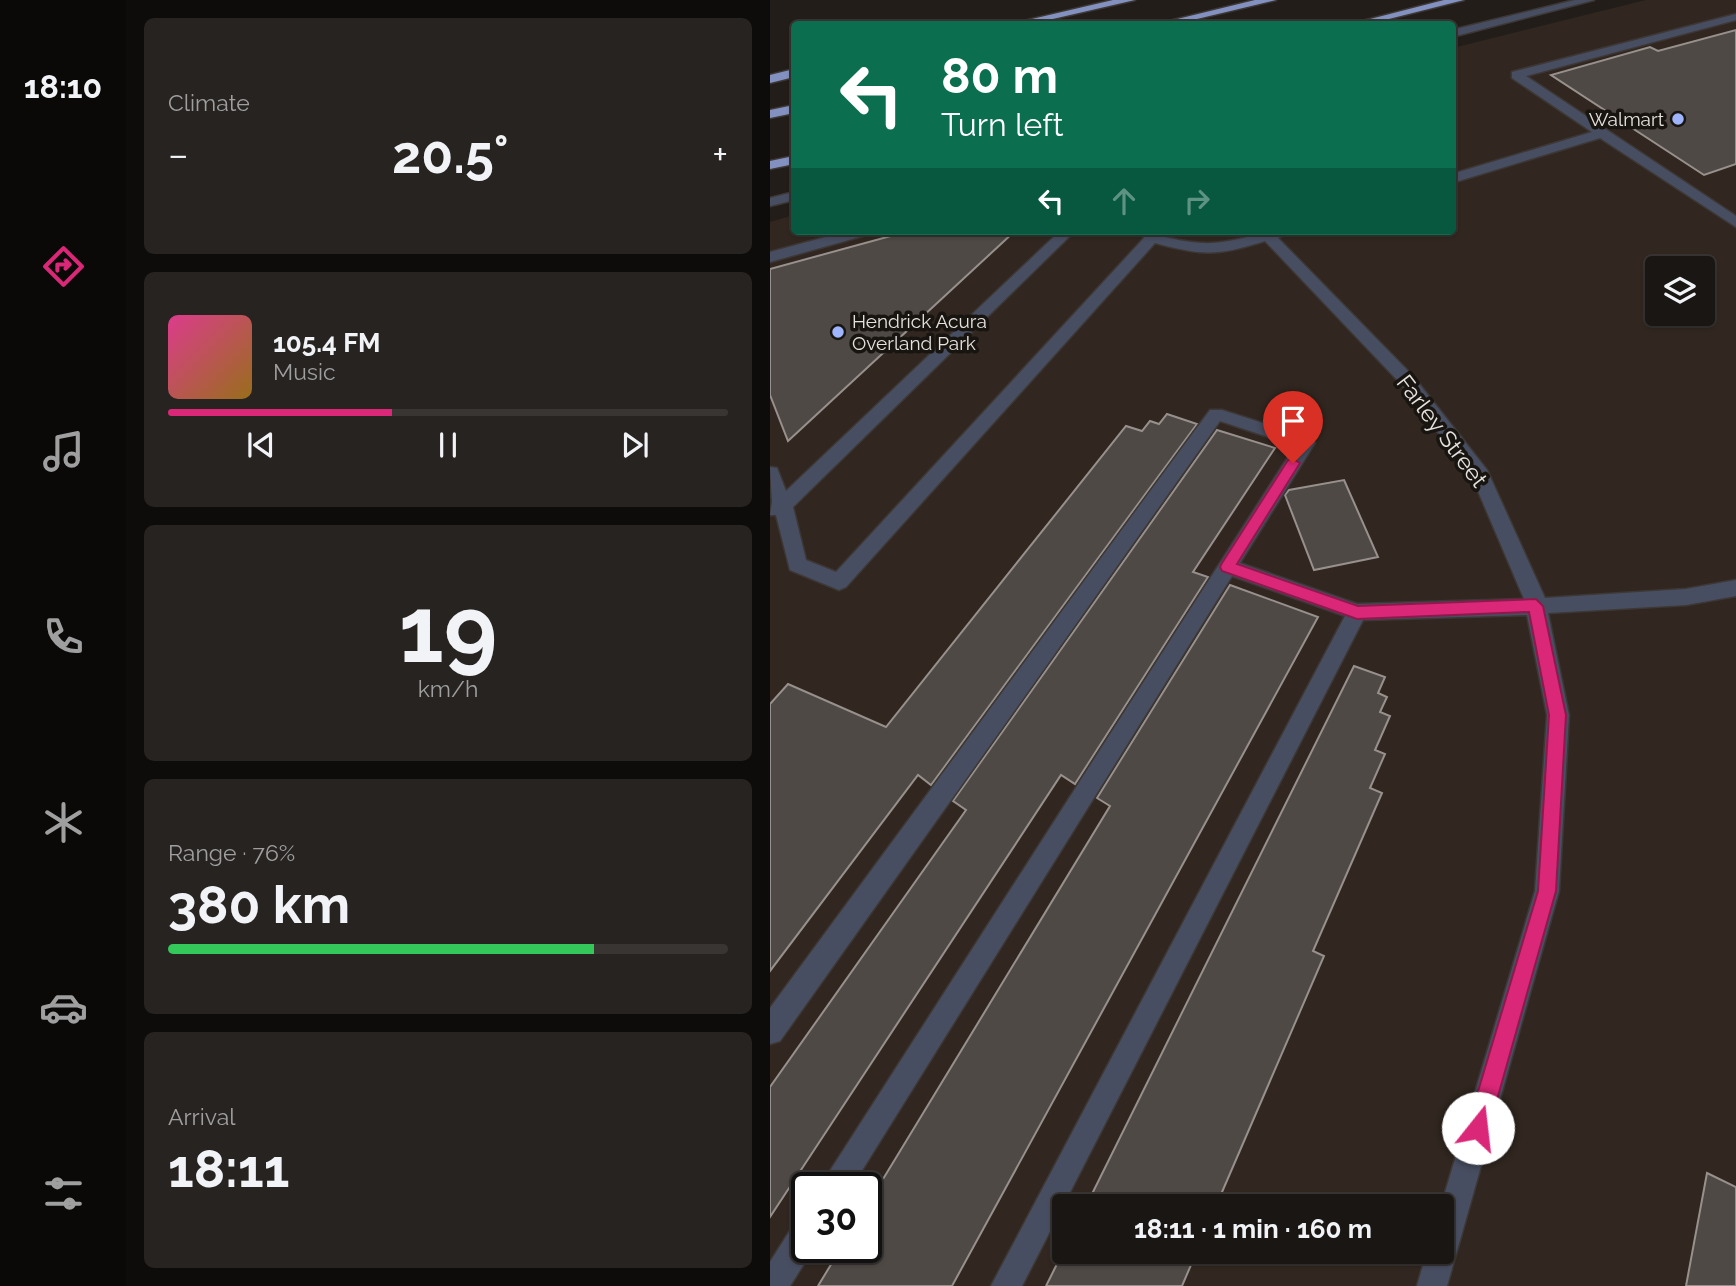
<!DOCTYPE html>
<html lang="en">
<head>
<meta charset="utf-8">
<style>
  :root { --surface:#1a1613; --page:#272321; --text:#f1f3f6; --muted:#9f9fa0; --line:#383533; --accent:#db2777 }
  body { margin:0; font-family:Raleway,sans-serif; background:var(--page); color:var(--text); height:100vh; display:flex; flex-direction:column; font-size:26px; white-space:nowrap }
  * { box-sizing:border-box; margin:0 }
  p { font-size:23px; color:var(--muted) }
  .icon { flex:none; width:38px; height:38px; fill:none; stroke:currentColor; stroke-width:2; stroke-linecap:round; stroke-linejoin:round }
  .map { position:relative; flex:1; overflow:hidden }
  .sheet { display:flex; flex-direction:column; gap:18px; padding:18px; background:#0e0c0a; width:644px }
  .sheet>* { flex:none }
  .banner { position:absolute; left:21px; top:21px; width:665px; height:214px; border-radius:7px; box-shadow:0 2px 5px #0004,0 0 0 2px var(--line); background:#0b6e4f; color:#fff; overflow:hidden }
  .tools { position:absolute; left:875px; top:256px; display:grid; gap:14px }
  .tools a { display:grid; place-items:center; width:70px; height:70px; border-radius:7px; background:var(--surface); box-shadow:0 2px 5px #0004,0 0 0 2px var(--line); font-size:35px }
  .speed { position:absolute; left:21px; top:1172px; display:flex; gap:14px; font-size:35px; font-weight:700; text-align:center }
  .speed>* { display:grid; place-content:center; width:91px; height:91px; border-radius:50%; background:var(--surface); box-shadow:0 2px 5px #0004,0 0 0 2px var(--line); line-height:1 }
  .speed .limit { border:4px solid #111; border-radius:10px; background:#fff; color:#111 }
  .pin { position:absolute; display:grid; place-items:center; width:60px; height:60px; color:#fff; margin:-72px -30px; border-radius:50% 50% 50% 0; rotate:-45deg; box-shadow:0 0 7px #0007 }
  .pin .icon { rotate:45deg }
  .me { position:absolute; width:77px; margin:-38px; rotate:16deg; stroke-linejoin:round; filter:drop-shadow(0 0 5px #0008) }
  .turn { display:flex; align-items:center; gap:24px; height:147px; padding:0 35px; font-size:32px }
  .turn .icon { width:91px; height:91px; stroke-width:2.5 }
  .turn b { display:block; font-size:49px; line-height:60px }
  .lanes { display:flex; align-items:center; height:66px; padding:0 35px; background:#0003; justify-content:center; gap:35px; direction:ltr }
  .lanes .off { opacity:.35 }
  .big { font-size:52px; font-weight:700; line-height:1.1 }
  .sheet .card { flex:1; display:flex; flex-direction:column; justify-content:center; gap:10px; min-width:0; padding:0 24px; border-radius:10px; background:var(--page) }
  .sheet .dial { align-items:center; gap:0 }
  .dial b { font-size:91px; line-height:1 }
  .song { display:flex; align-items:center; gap:21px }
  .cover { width:84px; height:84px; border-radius:10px; background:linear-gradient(135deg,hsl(330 70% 55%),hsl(40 70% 35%)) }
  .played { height:7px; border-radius:4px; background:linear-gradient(90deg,var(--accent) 40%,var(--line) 40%) }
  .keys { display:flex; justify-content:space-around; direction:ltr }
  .heat { display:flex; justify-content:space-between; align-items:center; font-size:38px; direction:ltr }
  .charge { height:10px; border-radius:5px; background:linear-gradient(90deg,#34c759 76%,var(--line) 0) }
  .trip { position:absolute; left:282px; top:1194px; width:402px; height:70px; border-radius:7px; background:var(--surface); box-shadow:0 2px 5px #0004,0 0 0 2px var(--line); font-weight:700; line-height:70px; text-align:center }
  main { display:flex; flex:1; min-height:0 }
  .menu { display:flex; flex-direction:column; width:126px; justify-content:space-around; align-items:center; background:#0a0908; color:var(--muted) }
  .menu .icon { width:49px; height:49px }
  .menu .current { color:var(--accent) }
  .menu b { font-size:32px; color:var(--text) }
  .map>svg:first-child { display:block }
  .built { fill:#312720; fill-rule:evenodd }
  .building { fill:#4f4945; stroke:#97908c; stroke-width:2 }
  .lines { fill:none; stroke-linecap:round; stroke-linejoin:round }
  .minor-casing { stroke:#3d3835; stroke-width:3 }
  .highway-casing { stroke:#3d3835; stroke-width:3 }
  .minor { fill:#484e61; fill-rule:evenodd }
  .highway { fill:#8291bf; fill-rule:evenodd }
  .route { fill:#db2777; stroke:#8e194d; stroke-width:2 }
  .poi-dot { fill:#9eb4fd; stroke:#181410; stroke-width:2.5 }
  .labels { text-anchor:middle; stroke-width:7; stroke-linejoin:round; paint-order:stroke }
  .far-poi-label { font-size:19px; fill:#e5e1df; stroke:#181410; text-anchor:end }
  .street-label { font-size:23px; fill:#e5e1df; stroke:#181410 }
</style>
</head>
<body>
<main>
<nav class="menu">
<b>18:10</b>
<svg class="icon current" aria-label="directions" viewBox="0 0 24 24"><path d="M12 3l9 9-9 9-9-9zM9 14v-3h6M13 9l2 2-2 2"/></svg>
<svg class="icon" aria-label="music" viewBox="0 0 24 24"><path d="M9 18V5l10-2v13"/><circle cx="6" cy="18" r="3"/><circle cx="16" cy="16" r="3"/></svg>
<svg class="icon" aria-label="phone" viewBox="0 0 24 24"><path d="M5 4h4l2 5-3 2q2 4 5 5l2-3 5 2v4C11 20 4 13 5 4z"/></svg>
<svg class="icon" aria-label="climate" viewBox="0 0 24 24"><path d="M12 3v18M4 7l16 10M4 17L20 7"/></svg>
<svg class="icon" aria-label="car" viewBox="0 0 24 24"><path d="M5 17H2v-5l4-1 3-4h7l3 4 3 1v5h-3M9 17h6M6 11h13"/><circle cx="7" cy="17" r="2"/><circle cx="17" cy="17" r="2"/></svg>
<svg class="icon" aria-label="filters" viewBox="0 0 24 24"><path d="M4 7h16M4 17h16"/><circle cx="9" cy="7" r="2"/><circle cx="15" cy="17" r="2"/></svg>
</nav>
<section class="sheet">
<div class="card"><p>Climate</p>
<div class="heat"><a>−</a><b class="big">20.5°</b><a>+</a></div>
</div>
<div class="card">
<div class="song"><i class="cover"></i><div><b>105.4 FM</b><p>Music</p></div></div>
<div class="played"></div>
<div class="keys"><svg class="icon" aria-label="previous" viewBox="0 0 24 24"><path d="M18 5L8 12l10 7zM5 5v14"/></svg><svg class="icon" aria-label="pause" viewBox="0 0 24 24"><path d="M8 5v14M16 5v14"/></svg><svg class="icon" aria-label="next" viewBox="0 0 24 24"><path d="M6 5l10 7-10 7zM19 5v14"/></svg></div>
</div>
<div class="card dial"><b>19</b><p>km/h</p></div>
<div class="card"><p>Range · 76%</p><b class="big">380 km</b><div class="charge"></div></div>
<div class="card"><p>Arrival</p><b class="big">18:11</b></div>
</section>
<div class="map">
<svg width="966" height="1286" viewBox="0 0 966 1286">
  <rect width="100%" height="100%" fill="#221d19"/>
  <path class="built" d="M876,0H966V1286H0V222L24,215V231H682L683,48ZM887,268H933V313H887ZM37,1188H96V1248H37ZM294,1206H672V1251H294Z"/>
  <g class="building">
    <polygon points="966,30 966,164 934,175 781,75 880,47 888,51"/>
    <polygon points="139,231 245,231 18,441 0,395 0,269"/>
    <polygon points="397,414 427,424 161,785 148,775 0,971 0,704 18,684 116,727 356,426 372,431 380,421 389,424"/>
    <polygon points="447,430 505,448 423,572 438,577 305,784 291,775 0,1217 0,1087 196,810 183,801"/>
    <polygon points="574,480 608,557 544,570 515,495 519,490"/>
    <polygon points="460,585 548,617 182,1286 48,1286 71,1248 96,1248 96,1207 340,806 327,798"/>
    <polygon points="584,666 615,677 608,693 617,697 610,712 620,716 605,750 615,754 600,788 612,793 543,951 554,956 446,1206 316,1206"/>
    <polygon points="937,1173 966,1187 966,1286 916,1286"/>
    <polygon points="294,1250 294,1251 427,1251 412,1286 276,1286"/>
  </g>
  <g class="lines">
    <defs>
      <g id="minor">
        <polygon points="805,0 824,0 682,37 682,30"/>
        <polygon points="966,14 966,20 756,76 966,216 966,227 830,138 682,183 682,174 822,132 742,78 742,72"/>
        <polygon points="24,192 24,200 0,206 0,198"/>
        <polygon points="78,231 102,231 100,234 0,262 0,252"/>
        <path d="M290,231H305L23,507L36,560L66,572L374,238L370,231H384L387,235C430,246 446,246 488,234L486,231H522L508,238L643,376L717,470L775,598L916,589L966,580V596L916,605L778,613L799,715L789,891L677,1286H647L657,1251H672L671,1206L765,891L777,715L757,615L593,620L252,1286H221L575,616L462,576L81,1188H49L525,446L450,421L10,1041L0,1044V1008L440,410H452L542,439L545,443L470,563L587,604L754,599L702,477L631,384L495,241C447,256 434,256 385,243L76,587L69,590L20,570L6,515H0L2,502L0,467L7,468L16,491Z"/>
        <polygon points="37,1217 37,1248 44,1248 20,1286 0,1286 0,1262 26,1221"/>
      </g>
      <g id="highway">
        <polygon points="343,0 365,0 261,24 241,24"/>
        <polygon points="485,0 506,0 406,24 387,24"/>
        <polygon points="674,0 694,0 599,24 581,24"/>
        <polygon points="24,69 24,77 0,83 0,75"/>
        <polygon points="24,105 24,113 0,118 0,110"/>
        <polygon points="24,156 24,164 0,169 0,161"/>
      </g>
    </defs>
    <use href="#minor" class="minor-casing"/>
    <use href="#highway" class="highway-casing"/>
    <use href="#minor" class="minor"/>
    <use href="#highway" class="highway"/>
  </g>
  <polygon class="route" points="523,459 530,463 467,564 588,606 766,599 773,606 796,715 786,891 719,1128 716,1136 708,1139 700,1136 697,1128 768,891 779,715 759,612 587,619 452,571 450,567 452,563 518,460"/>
  <g class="poi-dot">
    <circle cx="908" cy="119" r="7"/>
    <circle cx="68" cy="332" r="7"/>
  </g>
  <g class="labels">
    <g class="far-poi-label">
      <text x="894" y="126">Walmart</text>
      <text x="82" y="328" text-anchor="start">Hendrick Acura<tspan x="82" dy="22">Overland Park</tspan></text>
    </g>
    <g class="street-label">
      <text transform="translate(672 431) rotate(53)" y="8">Farley Street</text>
    </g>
  </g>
</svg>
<div class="tools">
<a><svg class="icon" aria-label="layers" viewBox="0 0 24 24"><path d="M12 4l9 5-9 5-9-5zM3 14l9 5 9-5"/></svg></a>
</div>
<div class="speed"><div class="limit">30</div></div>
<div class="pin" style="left:523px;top:463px;background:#d93025"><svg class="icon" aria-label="arrive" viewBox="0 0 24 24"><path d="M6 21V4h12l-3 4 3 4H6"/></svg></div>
<svg class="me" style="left:708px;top:1128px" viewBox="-20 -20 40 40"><circle r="19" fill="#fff"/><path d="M0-13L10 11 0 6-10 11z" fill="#db2777"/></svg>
<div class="trip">18:11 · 1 min · 160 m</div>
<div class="banner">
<div class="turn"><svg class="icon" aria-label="left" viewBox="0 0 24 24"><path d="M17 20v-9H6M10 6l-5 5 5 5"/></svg><div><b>80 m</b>Turn left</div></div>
<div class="lanes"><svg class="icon" aria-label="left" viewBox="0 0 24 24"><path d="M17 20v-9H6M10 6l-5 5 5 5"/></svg><svg class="icon off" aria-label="ahead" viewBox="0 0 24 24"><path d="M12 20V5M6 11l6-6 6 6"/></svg><svg class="icon off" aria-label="right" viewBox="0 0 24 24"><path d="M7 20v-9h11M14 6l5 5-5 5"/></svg></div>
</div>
</div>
</main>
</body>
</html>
